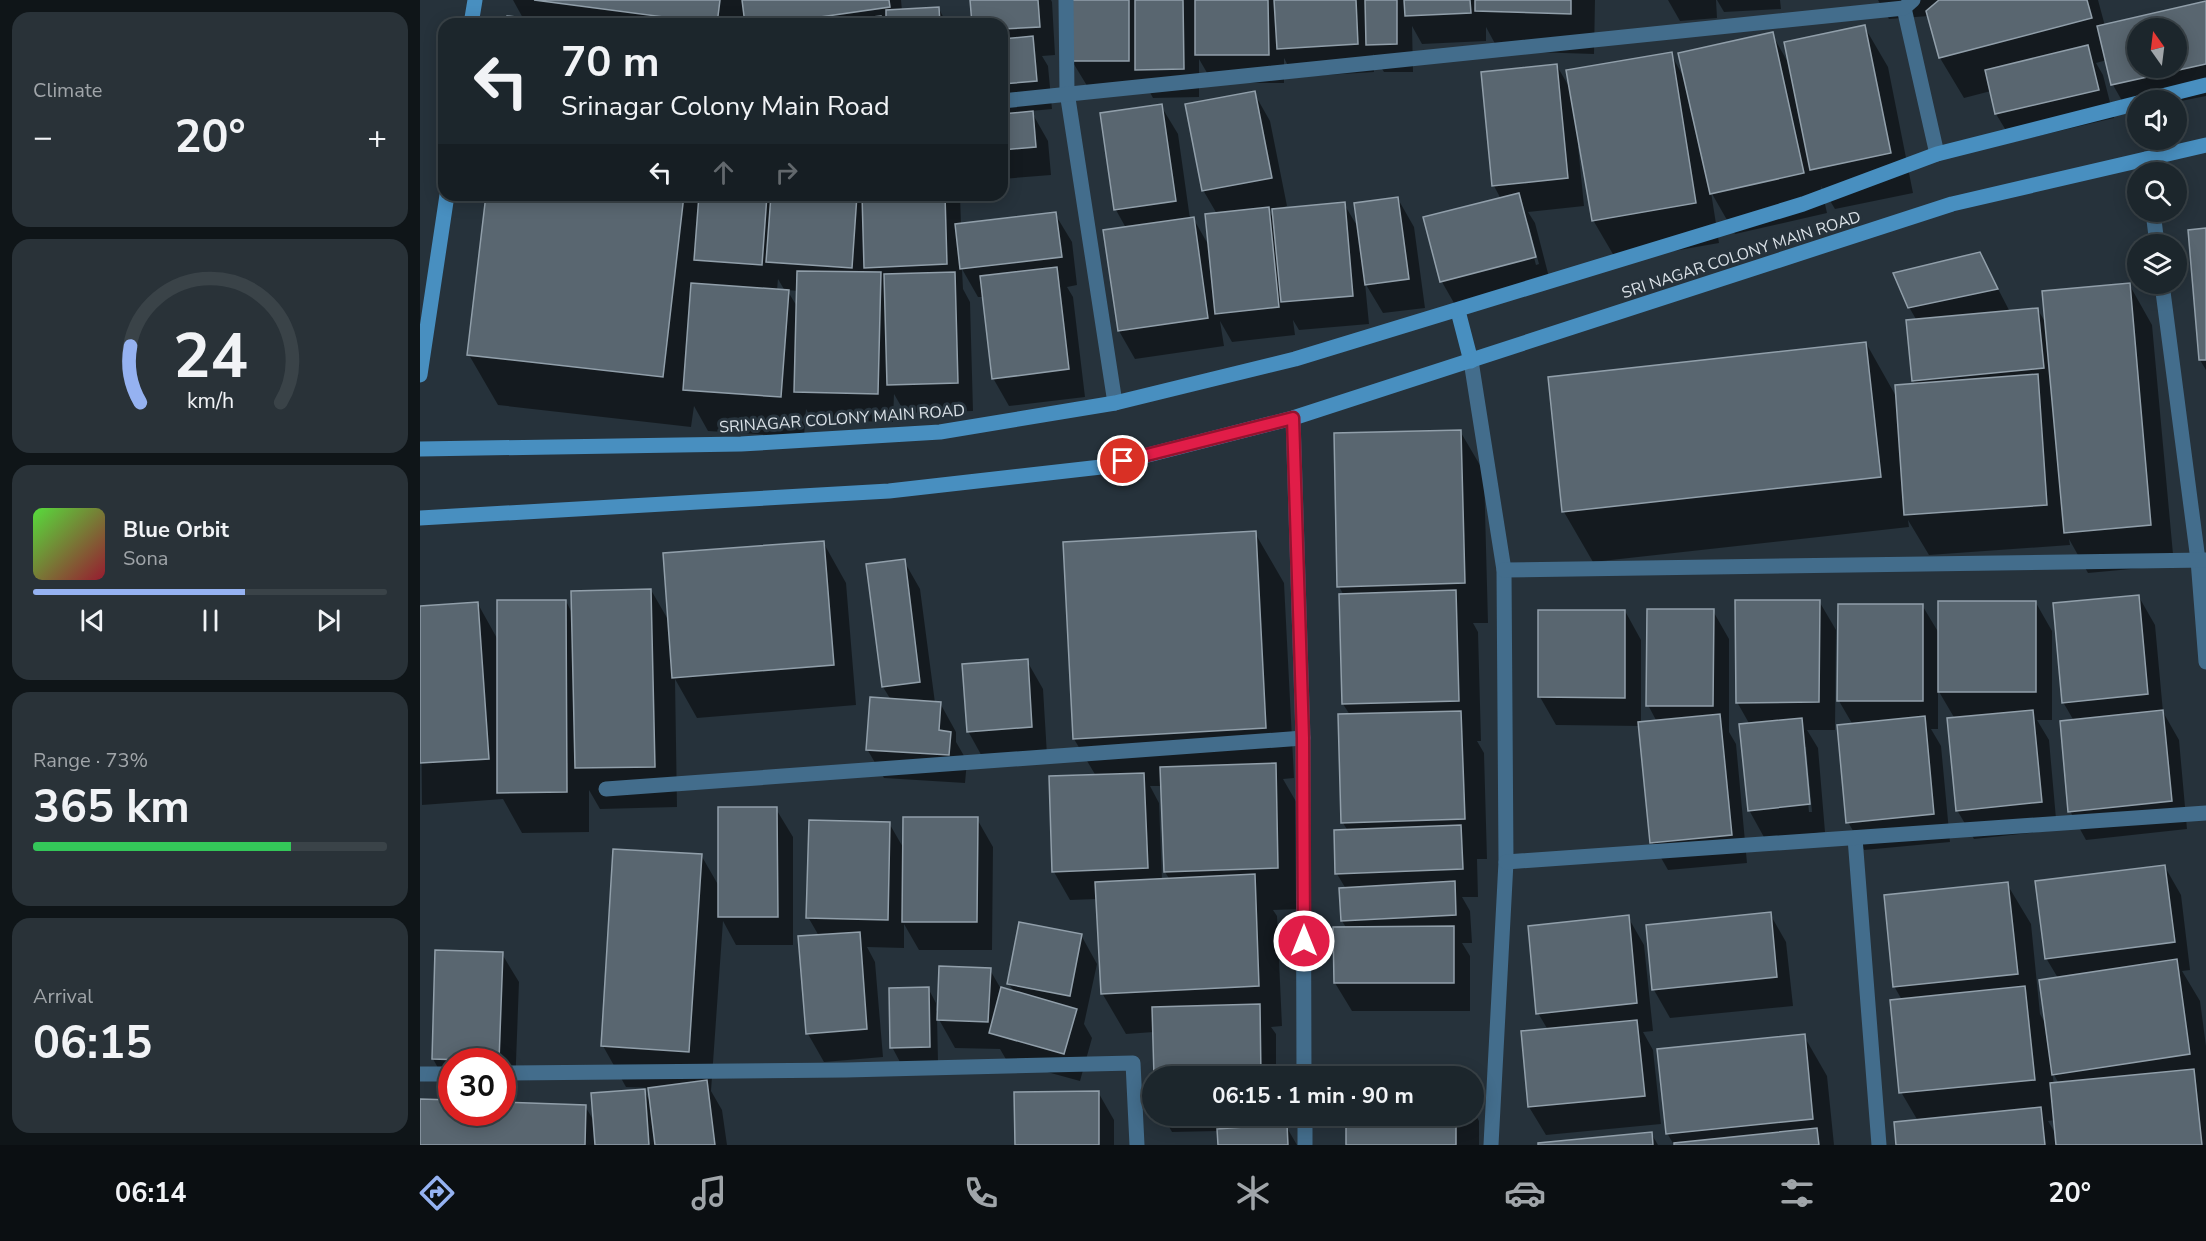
<!DOCTYPE html>
<html lang="en">
<head>
<meta charset="utf-8">
<style>
  :root { --surface:#1c262c; --page:#293238; --text:#f1f3f6; --muted:#a0a5a9; --line:#3a4348; --accent:#95b2f1 }
  body { margin:0; font-family:"Nunito Sans",sans-serif; background:var(--page); color:var(--text); height:100vh; display:flex; flex-direction:column; font-size:22px; white-space:nowrap }
  * { box-sizing:border-box; margin:0 }
  p { font-size:20px; color:var(--muted) }
  .icon { flex:none; width:33px; height:33px; fill:none; stroke:currentColor; stroke-width:2; stroke-linecap:round; stroke-linejoin:round }
  .map { position:relative; flex:1; overflow:hidden }
  .drawer { display:flex; flex-direction:column; gap:12px; padding:12px; background:#0f1518; width:420px }
  .drawer>* { flex:none }
  .top-card { position:absolute; left:18px; top:18px; width:570px; height:183px; border-radius:18px; box-shadow:0 3px 15px #0003,0 0 0 2px var(--line); background:#1c262c; color:var(--text); overflow:hidden }
  .needle { width:39px; rotate:346deg }
  .controls { position:absolute; left:1707px; top:18px; display:grid; gap:12px }
  .controls a { display:grid; place-items:center; width:60px; height:60px; border-radius:50%; background:var(--surface); box-shadow:0 3px 15px #0003,0 0 0 2px var(--line); font-size:30px }
  .speed { position:absolute; left:18px; top:1048px; display:flex; gap:12px; font-size:30px; font-weight:700; text-align:center }
  .speed>* { display:grid; place-content:center; width:78px; height:78px; border-radius:50%; background:var(--surface); box-shadow:0 3px 15px #0003,0 0 0 2px var(--line); line-height:1 }
  .speed .limit { border:9px solid #d22; background:#fff; color:#111 }
  .pin { position:absolute; display:grid; place-items:center; width:51px; height:51px; color:#fff; margin:-26px; border:3px solid #fff; border-radius:50%; box-shadow:0 2px 6px #0007 }
  .me { position:absolute; width:66px; margin:-33px; rotate:0deg; stroke-linejoin:round; filter:drop-shadow(0 0 4px #0008) }
  .turn { display:flex; align-items:center; gap:21px; height:126px; padding:0 24px; font-size:27px }
  .turn .icon { width:78px; height:78px; stroke-width:2.5 }
  .turn b { display:block; font-size:42px; line-height:51px }
  .lanes { display:flex; align-items:center; height:57px; padding:0 24px; background:#0003; justify-content:center; gap:30px; direction:ltr }
  .lanes .off { opacity:.35 }
  .big { font-size:45px; font-weight:700; line-height:1.1 }
  .drawer .card { flex:1; display:flex; flex-direction:column; justify-content:center; gap:9px; min-width:0; padding:0 21px; border-radius:18px; background:var(--page) }
  .drawer .dial { align-items:center; gap:0 }
  .dial svg { height:156px; overflow:visible; fill:none; stroke:var(--line); stroke-width:7; stroke-linecap:round; text-anchor:middle }
  .dial text { fill:var(--text); stroke:none }
  .song { display:flex; align-items:center; gap:18px }
  .cover { width:72px; height:72px; border-radius:9px; background:linear-gradient(135deg,hsl(110 70% 55%),hsl(350 70% 35%)) }
  .played { height:6px; border-radius:3px; background:linear-gradient(90deg,var(--accent) 60%,var(--line) 60%) }
  .keys { display:flex; justify-content:space-around; direction:ltr }
  .heat { display:flex; justify-content:space-between; align-items:center; font-size:33px; direction:ltr }
  .charge { height:9px; border-radius:4px; background:linear-gradient(90deg,#34c759 73%,var(--line) 0) }
  .trip { position:absolute; left:722px; top:1066px; width:342px; height:60px; border-radius:30px; background:var(--surface); box-shadow:0 3px 15px #0003,0 0 0 2px var(--line); font-weight:700; line-height:60px; text-align:center }
  .tab-bar { display:flex; height:96px; justify-content:space-around; align-items:center; background:#0b0f12; color:var(--muted) }
  .tab-bar .icon { width:42px; height:42px }
  .tab-bar .on { color:var(--accent) }
  .tab-bar b { font-size:27px; color:var(--text) }
  main { display:flex; flex:1; min-height:0 }
  .map>svg:first-child { display:block }
  .shadow { fill:#0007; fill-rule:evenodd }
  .building { fill:#596670; stroke:#919faa; stroke-width:1.5; fill-rule:evenodd }
  .lines { fill:none; stroke-linecap:round; stroke-linejoin:round }
  .street { stroke:#436d8c; stroke-width:15 }
  .secondary { stroke:#488fc0; stroke-width:15 }
  .route-casing { stroke:#92132f; stroke-width:15 }
  .route { stroke:#e11d48; stroke-width:10 }
  .labels { text-anchor:middle; stroke-width:6; stroke-linejoin:round; paint-order:stroke }
  .street-label { font-size:16px; fill:#dbe2e8; stroke:#26323b }
</style>
</head>
<body>
<main>
<section class="drawer">
<div class="card"><p>Climate</p>
<div class="heat"><a>−</a><b class="big">20°</b><a>+</a></div>
</div>
<div class="card dial"><svg viewBox="0 0 100 80">
<path d="M14 69A42 42 0 1 1 86 69"/>
<path d="M14 69A42 42 0 0 1 9 40" stroke="#95b2f1"/>
<text x="50" y="56" font-size="32" font-weight="700">24</text>
<text x="50" y="72" font-size="11">km/h</text>
</svg></div>
<div class="card">
<div class="song"><i class="cover"></i><div><b>Blue Orbit</b><p>Sona</p></div></div>
<div class="played"></div>
<div class="keys"><svg class="icon" aria-label="previous" viewBox="0 0 24 24"><path d="M18 5L8 12l10 7zM5 5v14"/></svg><svg class="icon" aria-label="pause" viewBox="0 0 24 24"><path d="M8 5v14M16 5v14"/></svg><svg class="icon" aria-label="next" viewBox="0 0 24 24"><path d="M6 5l10 7-10 7zM19 5v14"/></svg></div>
</div>
<div class="card"><p>Range · 73%</p><b class="big">365 km</b><div class="charge"></div></div>
<div class="card"><p>Arrival</p><b class="big">06:15</b></div>
</section>
<div class="map">
<svg width="1786" height="1145" viewBox="0 0 1786 1145">
  <rect width="100%" height="100%" fill="#26323b"/>
  <g class="shadow">
    <polygon points="93,0 481,0 482,11 519,9 527,24 327,24 325,20 325,24 88,24 104,20"/>
    <polygon points="552,0 631,0 632,2 635,55 622,56 628,66 632,109 611,111 628,141 631,175 582,179 582,24 553,24"/>
    <polygon points="652,0 1175,0 1174,54 1079,51 1066,27 1066,41 1002,44 992,26 993,72 964,72 953,54 954,72 874,77 864,58 864,83 793,83 779,59 779,97 733,98 725,83 669,89 652,61"/>
    <polygon points="1248,0 1296,0 1297,18 1260,21"/>
    <polygon points="1297,0 1360,0 1361,9 1304,12"/>
    <path d="M1458,0H1678L1685,26L1786,3V96L1756,102L1718,100V111L1709,113L1693,85L1687,60L1676,63L1683,75L1694,118L1593,142L1576,114L1571,91L1544,98L1520,58L1509,16L1469,19ZM1718,28H1756V68H1718Z"/>
    <path d="M1444,26L1468,67L1493,193L1415,209L1401,186L1407,213L1315,234L1291,192L1299,243L1197,261L1173,220L1160,146H1158L1164,206L1108,212L1115,223L1131,285L1038,310L1022,282L1005,218L1081,199L1074,186L1137,66L1151,90L1251,54L1264,78L1352,34L1370,66ZM1105,223H1108L1119,264L1116,265Z"/>
    <path d="M834,93L850,121L867,206L859,208V210L924,204L939,229L978,199L994,227L1005,308L963,313L945,283L949,324L879,330L873,320L875,335L812,342L800,321L804,346L715,359L699,331L685,231L706,228L696,210L682,114L741,106L758,134L770,219L773,218L789,246L797,214L783,190ZM854,208L855,221L848,209Z"/>
    <path d="M68,195H540L541,225L635,214L652,242L657,285L647,287L653,297L665,397L589,406L573,378L563,297H558L542,269L543,289L550,302L553,411L485,413L474,394L473,422L392,420L386,409L384,437L288,431L274,406L271,427L78,405L49,355ZM358,279L365,291L357,290ZM367,290L378,291V308Z"/>
    <polygon points="1786,230 1786,370 1780,360"/>
    <polygon points="1560,254 1590,312 1618,310 1627,325 1709,284 1732,325 1754,565 1668,573 1649,539 1650,545 1509,555 1488,520 1489,527 1173,562 1144,512 1129,378 1446,343 1477,398 1496,385 1493,380 1497,321 1489,307"/>
    <polygon points="1040,431 1064,472 1068,623 1053,623 1058,632 1061,741 1057,741 1064,753 1067,859 1057,859 1058,897 1042,897 1050,911 1052,943 1042,943 1050,956 1050,1011 932,1011 915,983 927,929 922,921 926,889 917,874 928,831 923,823 930,715 923,704 924,596 919,586"/>
    <path d="M835,533L864,583L874,778L863,779L878,805L881,909L853,910L857,916L862,1026L851,1027L856,1034V1077H735L734,1032L706,1034L682,993L677,899L650,900L634,872L676,776L654,739ZM730,786H743L745,872L750,880H742L739,803Z"/>
    <polygon points="403,542 426,583 436,705 277,718 255,679 257,807 180,809 169,790 169,832 102,833 83,799 2,805 0,607 58,604 78,640 146,601 153,615 231,590 250,623"/>
    <polygon points="484,561 500,589 515,703 520,703 536,732 536,742 547,761 545,783 464,778 447,749 471,700 463,687"/>
    <polygon points="1719,597 1735,625 1743,712 1759,740 1767,829 1666,840 1650,811 1654,721 1643,702"/>
    <path d="M1399,601L1416,630L1415,730H1387L1398,748L1405,832L1345,839L1329,810L1330,725L1317,702ZM1383,747H1386L1392,812H1389Z"/>
    <polygon points="1616,603 1632,631 1632,720 1617,720 1629,740 1637,830 1554,839 1537,810 1535,719 1518,690 1518,729 1511,729 1521,746 1530,842 1444,850 1428,822 1433,725 1419,701 1502,605 1520,635"/>
    <polygon points="1205,611 1221,640 1221,723 1237,722 1228,705 1293,611 1309,639 1309,732 1316,744 1327,863 1248,870 1232,842 1220,726 1136,725 1120,697"/>
    <polygon points="607,661 623,689 627,755 564,760 548,731"/>
    <polygon points="356,809 373,837 373,945 316,945 303,921 291,1091 302,1110 307,1145 0,1145 0,1101 32,1113 82,1113 165,1106 175,1123 224,1091 231,1103 231,1088 206,1087 183,1046 281,855 300,888"/>
    <polygon points="557,819 573,847 572,950 499,950 484,924 484,948 447,947 455,962 463,1057 404,1062 388,1034 399,936 388,917 469,823 484,849"/>
    <path d="M1745,867L1761,895L1770,970L1762,971L1780,1001L1786,1046V1145H1478L1498,1121L1481,1092L1482,1000L1474,986L1587,884L1611,924L1620,1014L1627,1026L1638,978L1626,958ZM1632,1071L1639,1084L1634,1085ZM1635,1120L1637,1136L1628,1121Z"/>
    <polygon points="1350,914 1366,942 1373,1006 1250,1018 1234,990 1227,927"/>
    <polygon points="1208,917 1224,945 1233,1031 1223,1032 1233,1050 1241,1124 1126,1135 1109,1107 1128,1030 1118,1013"/>
    <polygon points="661,935 677,964 664,1024 672,1038 660,1081 587,1061 580,1049 535,1048 517,1016 518,1061 480,1062 472,1047 508,988 516,1003 516,1011 570,970 581,989 594,992 589,984"/>
    <polygon points="82,954 99,982 95,1089 82,1089 82,1062 32,1062 29,1087 13,1059"/>
    <polygon points="1384,1036 1407,1076 1414,1145 1254,1145 1247,1133"/>
    <polygon points="678,1092 694,1120 694,1145 596,1145"/>
    <polygon points="1053,1110 1059,1121 1059,1145 927,1145 927,1116 1053,1116"/>
    <polygon points="743,1116 857,1116 857,1127 866,1126 877,1145 799,1145 798,1131 752,1132"/>
    <polygon points="1231,1133 1238,1145 1120,1145"/>
  </g>
  <g class="building">
    <polygon points="114,0 300,0 297,24"/>
    <polygon points="322,0 469,0 470,7 351,24 325,24"/>
    <polygon points="550,0 618,0 620,27 582,29 582,24 552,24"/>
    <rect x="651" y="0" width="58" height="61"/>
    <polygon points="715,0 763,0 764,69 715,70"/>
    <polygon points="775,0 848,0 849,55 775,55"/>
    <polygon points="854,0 936,0 938,44 857,49"/>
    <polygon points="945,0 977,0 977,44 946,45"/>
    <polygon points="984,0 1050,0 1051,13 985,16"/>
    <polygon points="1055,0 1151,0 1151,14 1055,11"/>
    <polygon points="1519,0 1667,0 1672,18 1519,58 1506,11"/>
    <path d="M1786,1V64L1691,85L1677,26ZM1718,28H1756V68H1718Z"/>
    <polygon points="519,7 520,24 466,24 466,10"/>
    <polygon points="87,16 156,24 86,24"/>
    <polygon points="461,16 461,24 413,24 413,21"/>
    <polygon points="1445,25 1471,153 1390,170 1364,42"/>
    <polygon points="1353,32 1384,173 1290,194 1258,53"/>
    <polygon points="613,36 617,81 582,84 582,39"/>
    <polygon points="1668,45 1679,90 1575,114 1565,70"/>
    <polygon points="1252,52 1276,203 1172,221 1146,70"/>
    <polygon points="1137,64 1148,178 1072,186 1061,72"/>
    <polygon points="835,91 852,178 782,191 765,104"/>
    <polygon points="742,104 756,201 694,210 680,113"/>
    <polygon points="613,111 616,147 582,150 582,114"/>
    <polygon points="1099,193 1116,257 1020,282 1003,217"/>
    <polygon points="66,195 264,195 243,377 47,355"/>
    <polygon points="279,195 347,195 342,265 274,260"/>
    <polygon points="351,195 437,195 432,268 346,262"/>
    <polygon points="442,195 525,195 527,264 444,268"/>
    <polygon points="978,197 989,279 945,285 934,203"/>
    <polygon points="925,202 933,296 861,302 852,209"/>
    <polygon points="849,207 859,307 795,314 785,214"/>
    <polygon points="636,212 642,257 540,269 535,224"/>
    <polygon points="774,217 788,318 698,331 683,230"/>
    <polygon points="1786,228 1786,360 1779,360 1768,230"/>
    <polygon points="1560,252 1578,289 1488,308 1473,273"/>
    <polygon points="637,267 649,369 572,379 560,276"/>
    <polygon points="377,271 461,272 458,394 374,392"/>
    <polygon points="535,272 538,383 467,385 464,274"/>
    <polygon points="271,283 369,290 361,397 263,390"/>
    <polygon points="1710,283 1731,525 1644,533 1622,291"/>
    <polygon points="1618,308 1624,368 1492,381 1486,320"/>
    <polygon points="1446,342 1461,477 1142,512 1128,377"/>
    <polygon points="1618,374 1627,505 1484,515 1475,385"/>
    <polygon points="1041,430 1045,583 917,587 914,433"/>
    <polygon points="836,531 846,728 653,739 643,542"/>
    <polygon points="404,541 414,665 252,678 243,553"/>
    <polygon points="485,559 500,682 462,687 446,564"/>
    <polygon points="231,589 235,767 155,768 151,591"/>
    <polygon points="1036,590 1039,701 922,704 919,594"/>
    <polygon points="1719,595 1728,694 1642,703 1633,603"/>
    <polygon points="77,600 146,600 147,792 77,793"/>
    <polygon points="1315,600 1400,600 1399,702 1316,703"/>
    <rect x="1518" y="601" width="98" height="91"/>
    <polygon points="58,602 69,759 0,763 0,606"/>
    <polygon points="1418,604 1503,604 1503,701 1417,701"/>
    <polygon points="1227,609 1294,609 1293,706 1226,706"/>
    <polygon points="1118,610 1205,610 1205,698 1118,697"/>
    <polygon points="608,659 612,727 547,732 542,664"/>
    <polygon points="450,697 521,702 519,730 531,732 529,755 446,750"/>
    <polygon points="1613,710 1622,802 1536,811 1527,718"/>
    <polygon points="1743,710 1752,801 1648,812 1640,721"/>
    <polygon points="1041,711 1045,819 921,823 918,714"/>
    <polygon points="1300,714 1312,835 1230,843 1218,722"/>
    <polygon points="1505,716 1514,814 1426,823 1417,725"/>
    <polygon points="1382,718 1390,804 1328,811 1319,724"/>
    <polygon points="856,763 858,868 744,872 740,767"/>
    <polygon points="724,773 728,868 632,872 629,776"/>
    <polygon points="298,807 357,807 358,917 298,917"/>
    <polygon points="483,817 558,817 557,922 482,922"/>
    <polygon points="389,820 470,822 468,920 386,918"/>
    <polygon points="1041,825 1043,869 915,874 914,830"/>
    <polygon points="193,849 282,854 269,1052 181,1046"/>
    <polygon points="1745,865 1755,942 1625,959 1615,881"/>
    <polygon points="835,874 839,986 681,994 675,882"/>
    <polygon points="1035,881 1036,915 921,921 919,888"/>
    <polygon points="1588,882 1598,974 1473,987 1464,895"/>
    <polygon points="1351,912 1357,977 1232,990 1226,925"/>
    <polygon points="1209,915 1217,1003 1116,1014 1108,926"/>
    <polygon points="599,922 662,934 650,996 587,984"/>
    <polygon points="1034,926 1034,983 914,983 913,927"/>
    <polygon points="440,932 447,1029 386,1034 378,936"/>
    <polygon points="15,950 83,952 79,1061 12,1059"/>
    <polygon points="1757,959 1770,1054 1632,1075 1619,980"/>
    <polygon points="519,966 571,968 568,1022 517,1020"/>
    <polygon points="1605,986 1615,1080 1479,1093 1470,1000"/>
    <polygon points="509,987 510,1047 470,1048 469,988"/>
    <polygon points="581,987 657,1009 644,1054 569,1033"/>
    <polygon points="840,1004 841,1077 734,1077 732,1007"/>
    <polygon points="1217,1020 1225,1096 1108,1107 1101,1031"/>
    <polygon points="1385,1034 1393,1119 1246,1134 1237,1049"/>
    <polygon points="1774,1069 1782,1145 1636,1145 1630,1083"/>
    <polygon points="287,1080 295,1145 235,1145 228,1088"/>
    <polygon points="225,1089 229,1145 175,1145 171,1093"/>
    <polygon points="679,1091 679,1145 595,1145 594,1092"/>
    <polygon points="0,1099 32,1100 32,1113 82,1113 82,1102 166,1105 165,1145 0,1145"/>
    <polygon points="1621,1107 1625,1145 1476,1145 1474,1122"/>
    <rect x="926" y="1116" width="110" height="29"/>
    <polygon points="867,1124 868,1145 798,1145 797,1129"/>
    <polygon points="1397,1128 1399,1145 1254,1145 1254,1143"/>
    <polygon points="1232,1132 1233,1145 1118,1145 1118,1143"/>
  </g>
  <g class="lines">
    <g class="street">
      <polyline points="646,0 647,92 695,403"/>
      <polyline points="1484,8 1517,154"/>
      <polyline points="582,101 1484,8 1493,0"/>
      <polyline points="1726,159 1728,172"/>
      <polyline points="1733,212 1737,244"/>
      <polyline points="1742,284 1778,560 1786,662"/>
      <polyline points="1051,361 1084,570 1086,862 1071,1145"/>
      <polyline points="873,418 883,738 884,1077"/>
      <polyline points="1084,570 1786,560"/>
      <polyline points="186,789 883,738"/>
      <polyline points="1435,838 1459,1145"/>
      <polyline points="1086,862 1786,813"/>
      <polyline points="82,1073 426,1070 713,1063 717,1145"/>
      <polyline points="0,1074 32,1074"/>
      <polyline points="885,1116 885,1145"/>
    </g>
    <g class="secondary">
      <polyline points="51,24 55,0"/>
      <polyline points="1726,100 1786,85"/>
      <polyline points="1038,311 1051,361"/>
      <polyline points="0,375 27,195"/>
      <polyline points="0,449 321,444 520,432 695,403 875,359 1383,204 1517,154 1718,103"/>
      <polyline points="0,518 469,491 681,467 873,418 1532,204 1786,145"/>
    </g>
  </g>
  <g class="lines">
    <defs>
      <polyline id="route" points="703,461 873,418 883,738 884,941"/>
    </defs>
    <use href="#route" class="route-casing"/>
    <use href="#route" class="route"/>
  </g>
  <g class="labels">
    <g class="street-label">
      <text transform="translate(1321 254) rotate(-18)" y="6">SRI NAGAR COLONY MAIN ROAD</text>
      <text transform="translate(422 418) rotate(-4)" y="6">SRINAGAR COLONY MAIN ROAD</text>
    </g>
  </g>
</svg>
<div class="controls">
<a><svg class="needle" viewBox="-14 -14 28 28"><path d="M0-13l5 13h-10z" fill="#e53935"/><path d="M0 13l5-13h-10z" fill="#a0a5a9"/></svg></a>
<a><svg class="icon" aria-label="sound" viewBox="0 0 24 24"><path d="M4 9h4l5-4v14l-5-4H4zM17 9q2 3 0 6"/></svg></a>
<a><svg class="icon" aria-label="search" viewBox="0 0 24 24"><circle cx="10" cy="10" r="6"/><path d="M15 15l6 6"/></svg></a>
<a><svg class="icon" aria-label="layers" viewBox="0 0 24 24"><path d="M12 4l9 5-9 5-9-5zM3 14l9 5 9-5"/></svg></a>
</div>
<div class="speed"><div class="limit">30</div></div>
<div class="pin" style="left:703px;top:461px;background:#d93025"><svg class="icon" aria-label="arrive" viewBox="0 0 24 24"><path d="M6 21V4h12l-3 4 3 4H6"/></svg></div>
<svg class="me" style="left:884px;top:941px" viewBox="-20 -20 40 40"><circle r="17" fill="#e11d48" stroke="#fff" stroke-width="3"/><path d="M0-11L8 9 0 5-8 9z" fill="#fff"/></svg>
<div class="trip">06:15 · 1 min · 90 m</div>
<div class="top-card">
<div class="turn"><svg class="icon" aria-label="left" viewBox="0 0 24 24"><path d="M17 20v-9H6M10 6l-5 5 5 5"/></svg><div><b>70 m</b>Srinagar Colony Main Road</div></div>
<div class="lanes"><svg class="icon" aria-label="left" viewBox="0 0 24 24"><path d="M17 20v-9H6M10 6l-5 5 5 5"/></svg><svg class="icon off" aria-label="ahead" viewBox="0 0 24 24"><path d="M12 20V5M6 11l6-6 6 6"/></svg><svg class="icon off" aria-label="right" viewBox="0 0 24 24"><path d="M7 20v-9h11M14 6l5 5-5 5"/></svg></div>
</div>
</div>
</main>
<nav class="tab-bar">
<b>06:14</b>
<svg class="icon on" aria-label="directions" viewBox="0 0 24 24"><path d="M12 3l9 9-9 9-9-9zM9 14v-3h6M13 9l2 2-2 2"/></svg>
<svg class="icon" aria-label="music" viewBox="0 0 24 24"><path d="M9 18V5l10-2v13"/><circle cx="6" cy="18" r="3"/><circle cx="16" cy="16" r="3"/></svg>
<svg class="icon" aria-label="phone" viewBox="0 0 24 24"><path d="M5 4h4l2 5-3 2q2 4 5 5l2-3 5 2v4C11 20 4 13 5 4z"/></svg>
<svg class="icon" aria-label="climate" viewBox="0 0 24 24"><path d="M12 3v18M4 7l16 10M4 17L20 7"/></svg>
<svg class="icon" aria-label="car" viewBox="0 0 24 24"><path d="M5 17H2v-5l4-1 3-4h7l3 4 3 1v5h-3M9 17h6M6 11h13"/><circle cx="7" cy="17" r="2"/><circle cx="17" cy="17" r="2"/></svg>
<svg class="icon" aria-label="filters" viewBox="0 0 24 24"><path d="M4 7h16M4 17h16"/><circle cx="9" cy="7" r="2"/><circle cx="15" cy="17" r="2"/></svg>
<b>20°</b>
</nav>
</body>
</html>
